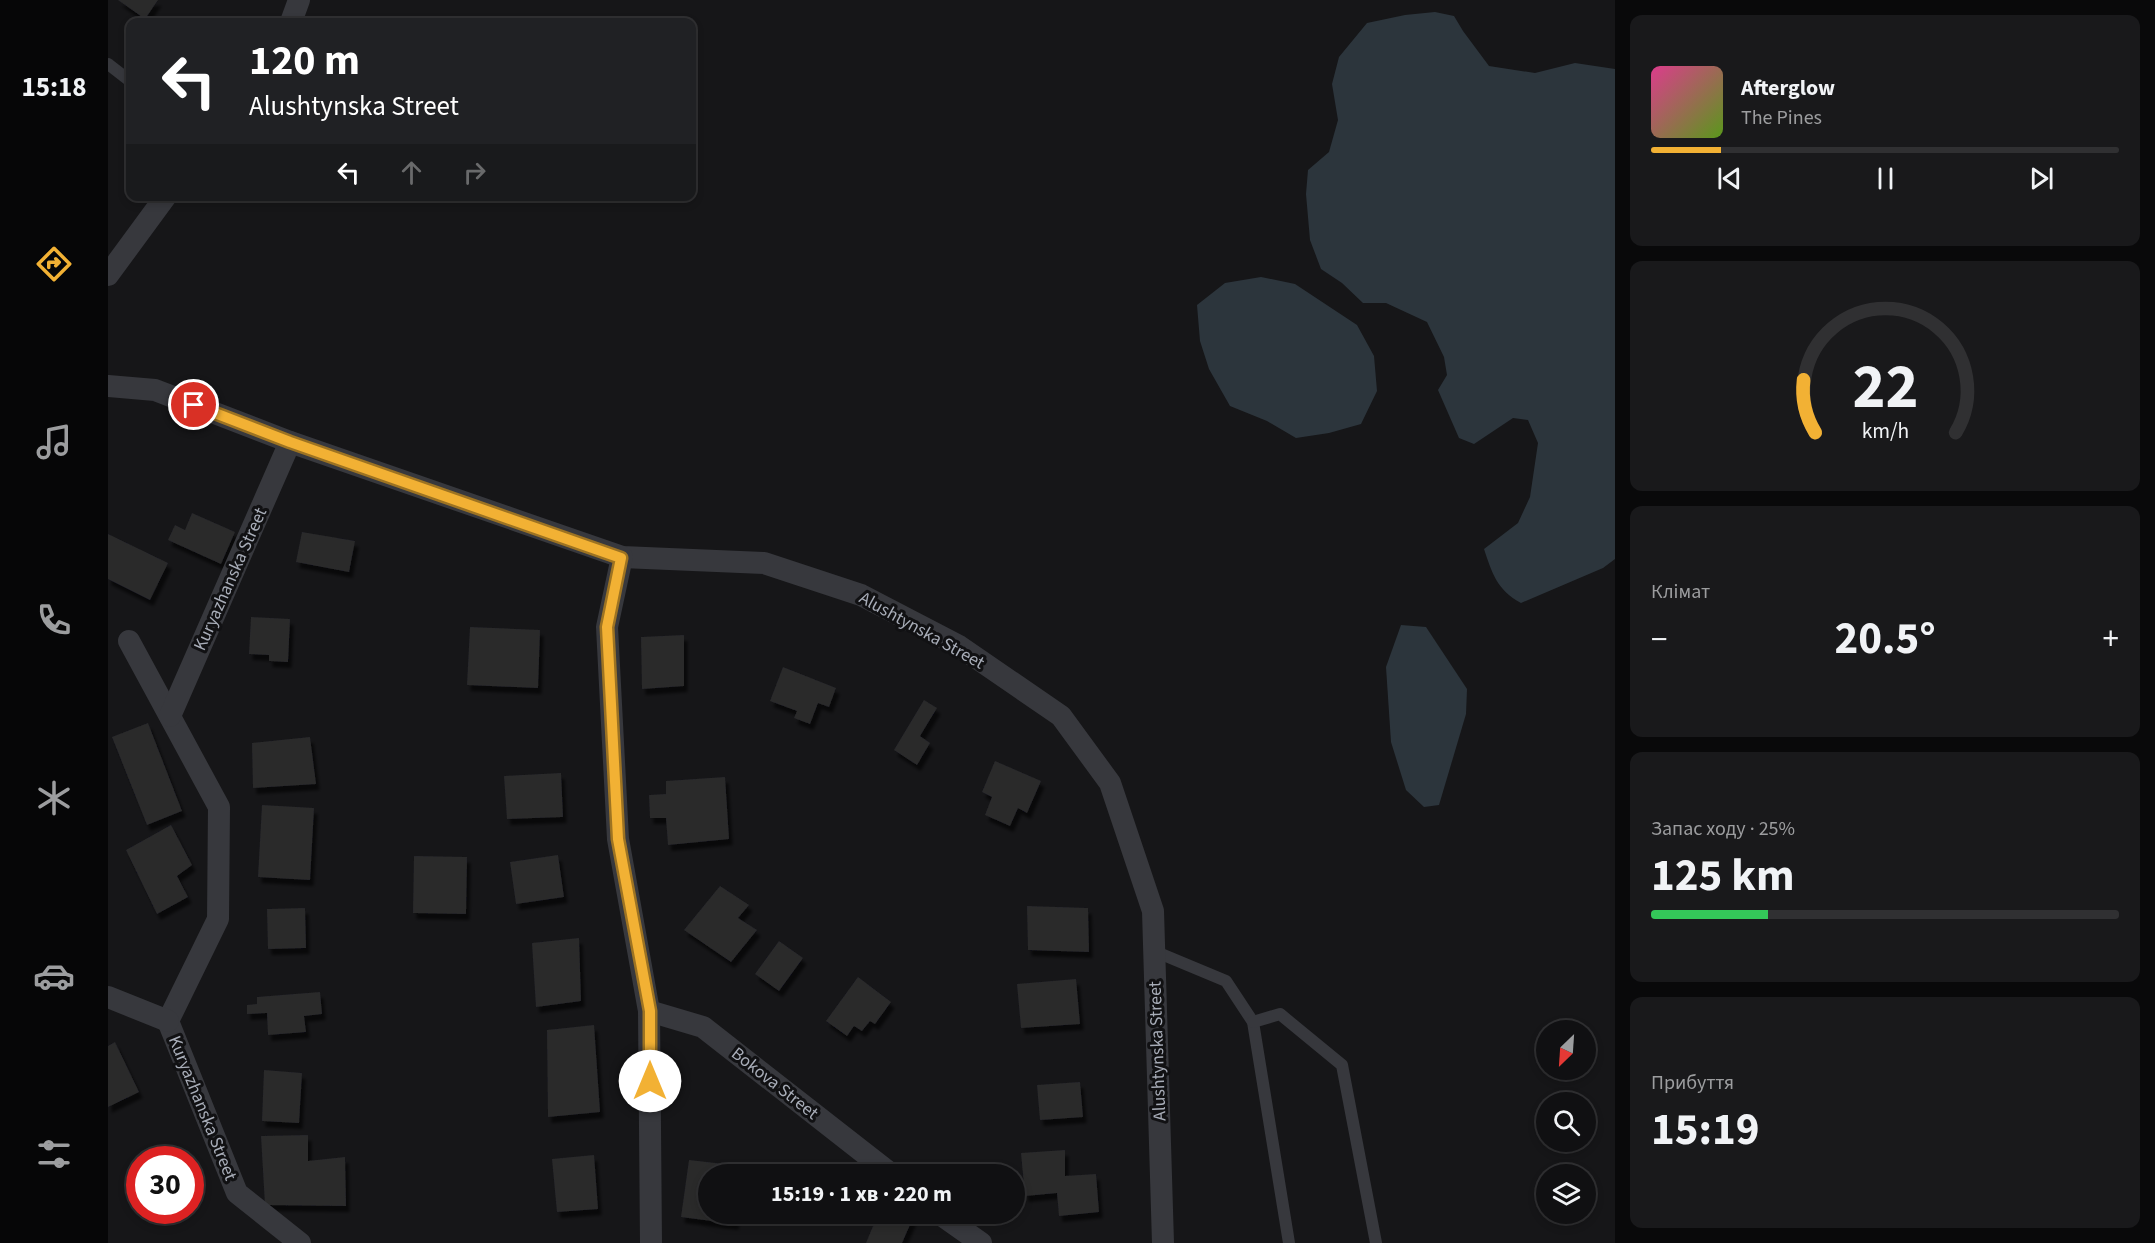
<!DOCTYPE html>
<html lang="uk">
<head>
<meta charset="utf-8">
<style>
  :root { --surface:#101012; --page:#19191b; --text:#f1f3f6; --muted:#9c9d9f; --line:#303032; --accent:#f2b134 }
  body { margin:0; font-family:"Source Sans 3",sans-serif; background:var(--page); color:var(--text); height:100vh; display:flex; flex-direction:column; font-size:22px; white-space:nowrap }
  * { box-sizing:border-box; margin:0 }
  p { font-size:20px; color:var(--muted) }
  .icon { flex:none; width:33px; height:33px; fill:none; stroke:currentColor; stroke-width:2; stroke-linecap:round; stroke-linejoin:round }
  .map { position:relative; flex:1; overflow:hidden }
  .drawer { display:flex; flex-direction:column; gap:15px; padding:15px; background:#09090a; width:540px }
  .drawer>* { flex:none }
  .guide { position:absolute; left:18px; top:18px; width:570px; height:183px; border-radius:12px; box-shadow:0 3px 9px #0003,0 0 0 2px var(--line); background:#202124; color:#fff; overflow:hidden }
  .needle { width:39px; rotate:205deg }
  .fabs { position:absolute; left:1428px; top:1020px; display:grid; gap:12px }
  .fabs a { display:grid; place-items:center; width:60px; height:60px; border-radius:50%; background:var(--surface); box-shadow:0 3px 9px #0003,0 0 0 2px var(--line); font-size:30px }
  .speed { position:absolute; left:18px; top:1146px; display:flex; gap:12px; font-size:30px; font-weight:700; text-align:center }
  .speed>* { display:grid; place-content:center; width:78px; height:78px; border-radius:50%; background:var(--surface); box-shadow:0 3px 9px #0003,0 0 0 2px var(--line); line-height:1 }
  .speed .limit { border:9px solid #d22; background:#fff; color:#111 }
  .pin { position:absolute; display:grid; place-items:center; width:51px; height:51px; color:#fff; margin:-26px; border:3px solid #fff; border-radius:50%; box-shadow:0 2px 6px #0007 }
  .me { position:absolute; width:66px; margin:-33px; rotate:0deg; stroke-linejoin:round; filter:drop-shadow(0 0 4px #0008) }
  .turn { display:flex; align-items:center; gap:21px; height:126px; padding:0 24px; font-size:27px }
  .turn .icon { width:78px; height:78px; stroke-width:2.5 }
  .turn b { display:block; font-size:42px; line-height:51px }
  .lanes { display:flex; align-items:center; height:57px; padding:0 24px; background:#0003; justify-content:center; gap:30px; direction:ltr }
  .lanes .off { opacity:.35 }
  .big { font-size:45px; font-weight:700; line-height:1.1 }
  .drawer .card { flex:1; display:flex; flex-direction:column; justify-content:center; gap:9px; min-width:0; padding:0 21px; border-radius:12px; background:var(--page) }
  .drawer .dial { align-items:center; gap:0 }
  .dial svg { height:156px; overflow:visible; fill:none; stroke:var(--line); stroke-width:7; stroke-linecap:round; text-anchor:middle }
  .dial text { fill:var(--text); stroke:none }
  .song { display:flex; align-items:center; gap:18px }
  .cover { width:72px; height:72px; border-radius:9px; background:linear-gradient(135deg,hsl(330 70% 55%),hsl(90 70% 35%)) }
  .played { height:6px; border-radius:3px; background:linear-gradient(90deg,var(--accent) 15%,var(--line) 15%) }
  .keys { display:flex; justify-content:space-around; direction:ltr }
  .heat { display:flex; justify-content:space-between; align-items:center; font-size:33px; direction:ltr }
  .charge { height:9px; border-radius:4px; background:linear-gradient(90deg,#34c759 25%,var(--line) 0) }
  .trip { position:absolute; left:590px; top:1164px; width:327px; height:60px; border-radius:30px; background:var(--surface); box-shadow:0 3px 9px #0003,0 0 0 2px var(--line); font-weight:700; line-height:60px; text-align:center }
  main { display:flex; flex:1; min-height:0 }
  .menu { display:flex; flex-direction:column; width:108px; justify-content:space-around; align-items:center; background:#060607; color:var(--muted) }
  .menu .icon { width:42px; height:42px }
  .menu .active { color:var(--accent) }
  .menu b { font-size:27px; color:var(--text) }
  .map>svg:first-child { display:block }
  .water { fill:#2c353c }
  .building { fill:#29292c; filter:url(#shadow) }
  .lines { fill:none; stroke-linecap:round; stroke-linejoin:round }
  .service { stroke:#37383d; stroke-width:12 }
  .minor { stroke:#37383d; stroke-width:22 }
  .route-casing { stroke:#9d7322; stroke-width:15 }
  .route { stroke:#f2b134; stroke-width:10 }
  .labels { text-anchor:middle; stroke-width:6; stroke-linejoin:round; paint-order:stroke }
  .street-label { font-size:18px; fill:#a8adb8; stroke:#111113 }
</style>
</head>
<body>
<main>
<nav class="menu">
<b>15:18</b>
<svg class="icon active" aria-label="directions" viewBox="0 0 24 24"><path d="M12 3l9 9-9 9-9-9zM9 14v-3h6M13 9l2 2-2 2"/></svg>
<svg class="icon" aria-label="music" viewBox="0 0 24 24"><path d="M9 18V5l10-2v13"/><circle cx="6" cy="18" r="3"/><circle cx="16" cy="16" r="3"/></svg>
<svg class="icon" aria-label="phone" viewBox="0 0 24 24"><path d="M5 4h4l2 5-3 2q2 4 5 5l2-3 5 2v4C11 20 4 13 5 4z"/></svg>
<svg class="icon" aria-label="climate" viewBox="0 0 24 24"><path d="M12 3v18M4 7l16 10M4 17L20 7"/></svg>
<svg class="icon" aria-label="car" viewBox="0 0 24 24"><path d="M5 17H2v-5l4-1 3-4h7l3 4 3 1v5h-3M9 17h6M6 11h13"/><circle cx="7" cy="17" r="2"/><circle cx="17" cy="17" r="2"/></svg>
<svg class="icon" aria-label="filters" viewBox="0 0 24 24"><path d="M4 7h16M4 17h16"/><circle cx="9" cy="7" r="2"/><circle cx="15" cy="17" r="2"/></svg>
</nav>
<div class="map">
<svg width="1507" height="1243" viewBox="0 0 1507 1243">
  <defs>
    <filter id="shadow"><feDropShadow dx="3.5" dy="6" stdDeviation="1.5" flood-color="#0009"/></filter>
  </defs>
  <rect width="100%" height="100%" fill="#161618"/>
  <g class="water">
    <path d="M1327,12L1346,16L1355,31L1381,66L1427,73L1467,63L1507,69V559L1495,568L1413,603C1389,590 1384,573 1376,549L1410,523L1422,497L1430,443L1420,420L1405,418L1366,444L1351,438L1330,390L1339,375L1336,357L1319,322L1278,303H1255L1234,283L1213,269L1202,240L1198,194L1200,170L1221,152L1230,120L1224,84L1231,57L1259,23L1297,15Z"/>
    <polygon points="1153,277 1187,284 1249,325 1266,356 1269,391 1253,424 1221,433 1188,438 1159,421 1122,406 1101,369 1092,341 1089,305 1117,283"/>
    <polygon points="1293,625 1318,627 1359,689 1358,714 1331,805 1316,807 1298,790 1283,742 1278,667"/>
  </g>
  <g class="building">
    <polygon points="10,0 50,0 37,19"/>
    <polygon points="84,513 127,532 113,564 60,540 67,525 77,530"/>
    <polygon points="194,532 247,541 241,572 188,562"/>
    <polygon points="0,534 60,563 42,600 0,579"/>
    <polygon points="143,617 182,619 180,662 161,661 161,655 141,654"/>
    <polygon points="362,627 432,630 430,688 359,685"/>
    <polygon points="576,635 576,686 534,689 533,637"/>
    <polygon points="675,667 728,688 721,707 710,703 702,724 686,718 689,711 662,701"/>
    <polygon points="816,700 829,708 812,736 822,743 809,765 786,750"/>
    <polygon points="40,723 74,811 39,825 4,737"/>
    <polygon points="202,737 208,784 145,788 144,743"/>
    <polygon points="887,761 933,781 919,813 910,808 902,826 877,815 884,797 874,792"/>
    <polygon points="453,773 455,817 399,819 396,776"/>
    <polygon points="617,777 621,839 560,845 558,818 542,818 541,795 558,794 558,781"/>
    <polygon points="154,805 206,808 202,880 150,877"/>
    <polygon points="63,825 84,865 69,876 80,897 49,914 18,850"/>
    <polygon points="450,855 456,897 408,904 402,862"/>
    <polygon points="306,856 359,857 358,914 305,913"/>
    <polygon points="612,886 641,905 630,918 649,930 623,962 576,930"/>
    <polygon points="919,906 980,908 981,952 920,950"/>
    <polygon points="197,908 198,948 160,949 159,909"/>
    <polygon points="471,938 473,1001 428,1007 424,943"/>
    <polygon points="671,941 695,958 671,991 647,974"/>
    <polygon points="750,977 783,1002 767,1024 762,1021 754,1031 746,1026 739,1036 718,1021"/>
    <polygon points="968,979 972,1024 913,1028 909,984"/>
    <polygon points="212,992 214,1014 196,1016 198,1032 160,1035 159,1013 139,1014 139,1005 149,1004 149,997"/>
    <polygon points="486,1025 492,1112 440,1117 439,1030"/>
    <polygon points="7,1042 31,1092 0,1107 0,1046"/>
    <polygon points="156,1070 194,1073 191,1123 154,1121"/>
    <polygon points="972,1082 975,1117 932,1120 929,1085"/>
    <polygon points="200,1135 200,1161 237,1157 238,1206 157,1205 153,1136"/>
    <polygon points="957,1150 957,1176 988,1174 991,1212 951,1216 949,1193 917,1196 913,1153"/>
    <polygon points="486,1155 490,1209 449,1212 444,1159"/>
    <polygon points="581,1160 634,1166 633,1174 600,1174 600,1214 628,1214 627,1224 573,1217"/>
    <polygon points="770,1214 792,1214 805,1218 794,1243 758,1243"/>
  </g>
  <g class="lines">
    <g class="service">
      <polyline points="0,64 22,81"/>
      <polyline points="1046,951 1118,981 1145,1022 1181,1243"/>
      <polyline points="1145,1022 1172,1014 1234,1065 1268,1243"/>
    </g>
    <g class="minor">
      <polyline points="183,22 191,0"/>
      <polyline points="0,275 58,196"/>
      <polyline points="0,386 47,390 182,442 514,557 656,563 753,595 851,646 953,716 1002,783 1045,911 1055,1243"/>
      <polyline points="514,557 499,627 510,839 541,1011 543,1243"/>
      <polyline points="21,641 111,807 110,919 60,1021 129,1193 192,1243"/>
      <polyline points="62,716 182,442"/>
      <polyline points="0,997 60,1021"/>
      <polyline points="541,1011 595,1027 783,1174"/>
      <polyline points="832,1214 873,1243"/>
    </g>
  </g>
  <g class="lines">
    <defs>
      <polyline id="route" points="86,405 182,442 513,558 499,627 510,839 542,1011 542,1081"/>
    </defs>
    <use href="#route" class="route-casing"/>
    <use href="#route" class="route"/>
  </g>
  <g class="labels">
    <g class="street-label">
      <text transform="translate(122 579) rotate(-66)" y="6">Kuryazhanska Street</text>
      <text transform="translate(814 630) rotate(29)" y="6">Alushtynska Street</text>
      <text transform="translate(1049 1051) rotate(-92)" y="6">Alushtynska Street</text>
      <text transform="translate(667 1083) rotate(38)" y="6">Bokova Street</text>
      <text transform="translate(95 1108) rotate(68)" y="6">Kuryazhanska Street</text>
    </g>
  </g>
</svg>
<div class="fabs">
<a><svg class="needle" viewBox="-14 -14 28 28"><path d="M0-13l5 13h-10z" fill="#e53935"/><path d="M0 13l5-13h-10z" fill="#9c9d9f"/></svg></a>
<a><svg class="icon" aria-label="search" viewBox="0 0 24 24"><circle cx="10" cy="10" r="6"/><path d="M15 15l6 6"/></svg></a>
<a><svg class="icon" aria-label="layers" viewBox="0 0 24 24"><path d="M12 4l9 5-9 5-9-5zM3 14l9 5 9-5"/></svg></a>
</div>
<div class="speed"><div class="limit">30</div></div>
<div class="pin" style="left:86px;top:405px;background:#d93025"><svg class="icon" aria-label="arrive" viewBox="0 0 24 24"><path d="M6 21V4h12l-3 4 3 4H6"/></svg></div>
<svg class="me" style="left:542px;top:1081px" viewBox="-20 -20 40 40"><circle r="19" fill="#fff"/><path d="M0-13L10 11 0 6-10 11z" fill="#f2b134"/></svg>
<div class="trip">15:19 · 1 хв · 220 m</div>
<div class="guide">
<div class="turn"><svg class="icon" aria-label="left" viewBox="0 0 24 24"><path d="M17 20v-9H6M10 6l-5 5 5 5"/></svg><div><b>120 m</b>Alushtynska Street</div></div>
<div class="lanes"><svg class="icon" aria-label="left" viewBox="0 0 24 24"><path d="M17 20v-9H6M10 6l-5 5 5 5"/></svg><svg class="icon off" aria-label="ahead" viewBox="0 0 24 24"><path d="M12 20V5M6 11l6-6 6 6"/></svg><svg class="icon off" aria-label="right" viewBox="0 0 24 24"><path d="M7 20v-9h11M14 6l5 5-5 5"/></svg></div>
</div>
</div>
<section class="drawer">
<div class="card">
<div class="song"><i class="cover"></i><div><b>Afterglow</b><p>The Pines</p></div></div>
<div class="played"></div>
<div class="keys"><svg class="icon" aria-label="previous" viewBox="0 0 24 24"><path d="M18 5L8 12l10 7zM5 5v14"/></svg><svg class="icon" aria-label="pause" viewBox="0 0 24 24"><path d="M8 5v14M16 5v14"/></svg><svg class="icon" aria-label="next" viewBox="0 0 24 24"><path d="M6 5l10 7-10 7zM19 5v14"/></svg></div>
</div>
<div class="card dial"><svg viewBox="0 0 100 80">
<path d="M14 69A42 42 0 1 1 86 69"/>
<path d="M14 69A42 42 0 0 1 8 42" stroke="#f2b134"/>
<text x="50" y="56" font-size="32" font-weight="700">22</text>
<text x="50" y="72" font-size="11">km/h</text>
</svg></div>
<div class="card"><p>Клімат</p>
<div class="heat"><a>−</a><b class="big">20.5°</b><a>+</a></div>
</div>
<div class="card"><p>Запас ходу · 25%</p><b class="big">125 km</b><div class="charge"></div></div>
<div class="card"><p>Прибуття</p><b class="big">15:19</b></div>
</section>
</main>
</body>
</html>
